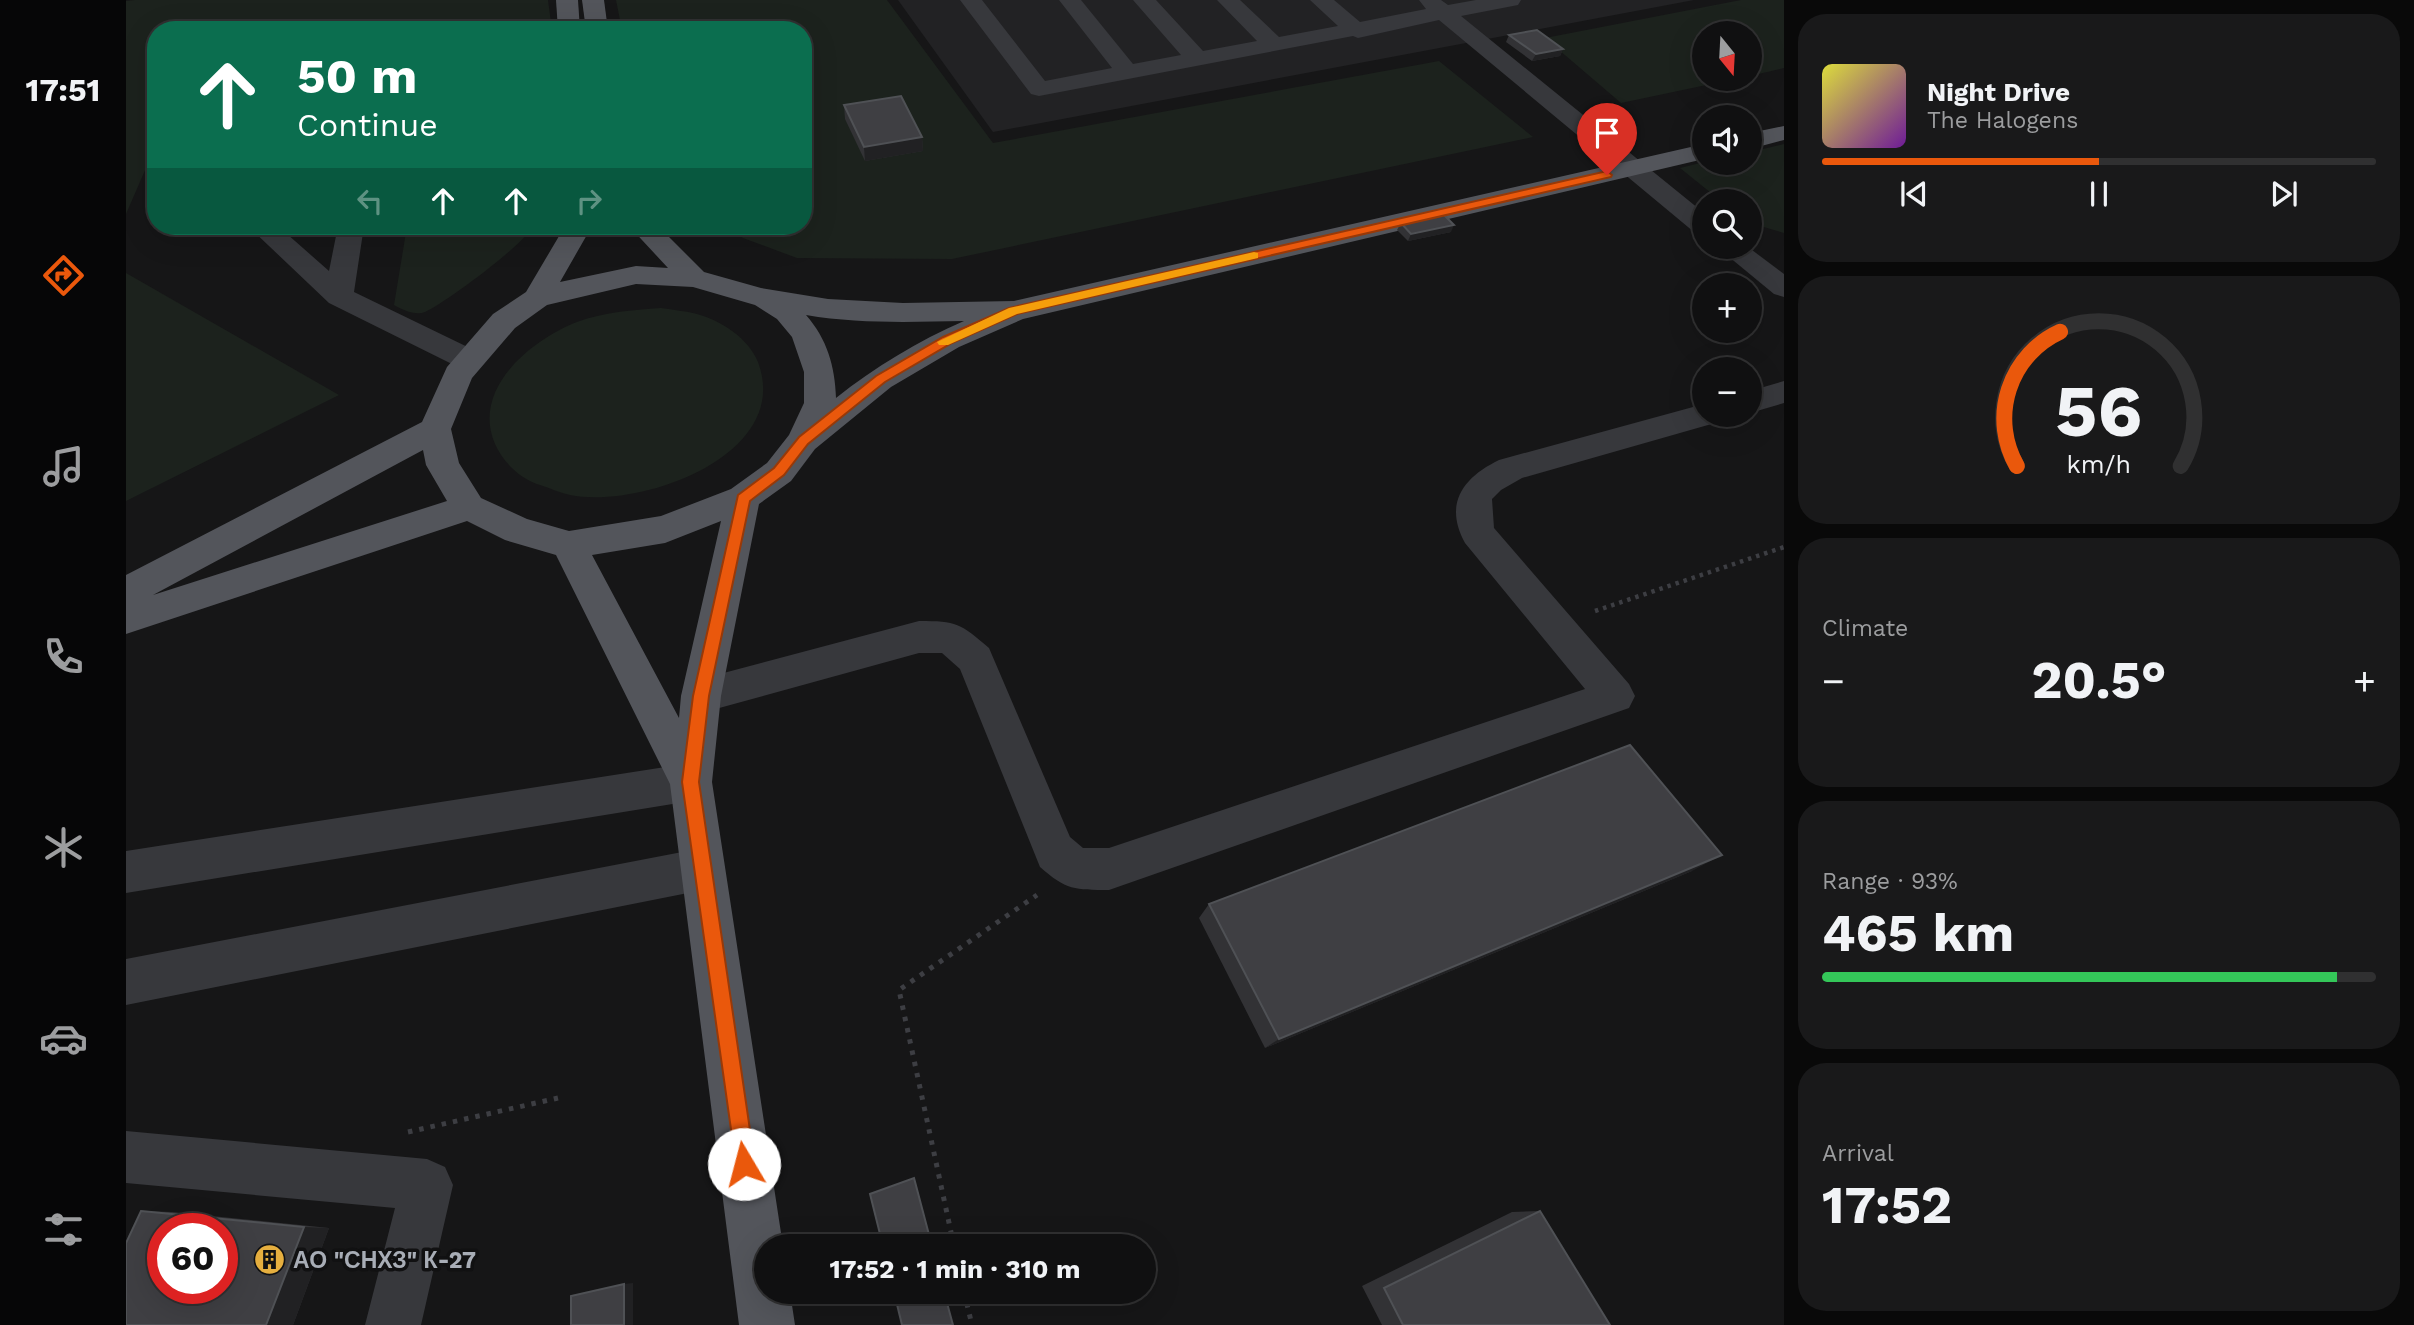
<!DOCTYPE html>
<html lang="en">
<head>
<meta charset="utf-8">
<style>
  :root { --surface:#101011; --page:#19191a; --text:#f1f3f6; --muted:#9c9d9f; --line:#303031; --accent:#ea580c }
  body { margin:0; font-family:"Work Sans",sans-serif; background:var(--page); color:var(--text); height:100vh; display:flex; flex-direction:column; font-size:26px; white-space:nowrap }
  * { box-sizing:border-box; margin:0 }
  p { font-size:23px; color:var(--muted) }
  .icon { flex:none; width:38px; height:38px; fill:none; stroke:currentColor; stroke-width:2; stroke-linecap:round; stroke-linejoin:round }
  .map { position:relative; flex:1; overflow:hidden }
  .panel { display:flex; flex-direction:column; gap:14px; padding:14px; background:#090909; width:630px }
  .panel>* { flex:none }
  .banner { position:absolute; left:21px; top:21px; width:665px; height:214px; border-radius:28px; box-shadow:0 7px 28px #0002,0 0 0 2px var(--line); background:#0b6e4f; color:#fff; overflow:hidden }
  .needle { width:46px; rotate:162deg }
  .fabs { position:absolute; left:1566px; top:21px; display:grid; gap:14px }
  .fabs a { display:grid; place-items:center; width:70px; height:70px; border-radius:50%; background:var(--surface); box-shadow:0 7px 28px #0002,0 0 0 2px var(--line); font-size:35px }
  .speed { position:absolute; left:21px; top:1213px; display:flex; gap:14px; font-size:35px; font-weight:700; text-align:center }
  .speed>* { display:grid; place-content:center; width:91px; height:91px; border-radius:50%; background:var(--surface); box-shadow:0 7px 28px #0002,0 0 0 2px var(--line); line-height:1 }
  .speed .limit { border:10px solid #d22; background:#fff; color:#111 }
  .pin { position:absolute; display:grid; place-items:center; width:60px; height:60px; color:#fff; margin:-72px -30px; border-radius:50% 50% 50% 0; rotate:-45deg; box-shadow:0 0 7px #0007 }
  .pin .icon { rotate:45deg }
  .me { position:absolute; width:77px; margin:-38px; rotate:352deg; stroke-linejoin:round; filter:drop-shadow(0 0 5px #0008) }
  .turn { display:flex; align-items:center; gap:24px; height:147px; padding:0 35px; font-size:32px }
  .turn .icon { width:91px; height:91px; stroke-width:2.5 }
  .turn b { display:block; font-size:49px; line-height:60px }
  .lanes { display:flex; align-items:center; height:66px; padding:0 35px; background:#0003; justify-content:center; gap:35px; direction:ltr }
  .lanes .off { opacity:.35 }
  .big { font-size:52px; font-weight:700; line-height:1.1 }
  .panel .tile { flex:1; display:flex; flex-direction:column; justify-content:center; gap:10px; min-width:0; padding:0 24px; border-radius:28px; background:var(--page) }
  .panel .dial { align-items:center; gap:0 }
  .dial svg { height:182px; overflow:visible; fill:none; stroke:var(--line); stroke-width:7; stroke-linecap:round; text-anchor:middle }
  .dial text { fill:var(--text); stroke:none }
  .song { display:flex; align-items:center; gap:21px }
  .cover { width:84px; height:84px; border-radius:10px; background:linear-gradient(135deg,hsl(60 70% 55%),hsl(280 70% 35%)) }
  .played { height:7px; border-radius:4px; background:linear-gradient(90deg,var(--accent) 50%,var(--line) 50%) }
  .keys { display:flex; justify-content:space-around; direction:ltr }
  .heat { display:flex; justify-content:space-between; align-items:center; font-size:38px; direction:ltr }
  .charge { height:10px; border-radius:5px; background:linear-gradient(90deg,#34c759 93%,var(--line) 0) }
  .trip { position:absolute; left:628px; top:1234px; width:402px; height:70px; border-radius:35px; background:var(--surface); box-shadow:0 7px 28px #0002,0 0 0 2px var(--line); font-weight:700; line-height:70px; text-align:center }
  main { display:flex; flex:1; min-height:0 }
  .menu { display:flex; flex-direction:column; width:126px; justify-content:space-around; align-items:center; background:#060607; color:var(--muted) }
  .menu .icon { width:49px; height:49px }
  .menu .on { color:var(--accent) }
  .menu b { font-size:32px; color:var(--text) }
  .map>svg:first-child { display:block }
  .built { fill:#222224 }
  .green { fill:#1c221d }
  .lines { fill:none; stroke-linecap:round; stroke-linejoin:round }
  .path-far1 { stroke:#3d3e43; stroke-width:4.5; stroke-dasharray:3.5 5; stroke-linecap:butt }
  .path { stroke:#3d3e43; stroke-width:5; stroke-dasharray:4.5 7; stroke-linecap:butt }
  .minor { fill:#37383c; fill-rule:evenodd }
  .major { fill:#53555b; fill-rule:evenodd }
  .wall { fill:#323235 }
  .shaded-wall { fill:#212123 }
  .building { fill:#3f3f43; stroke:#4f5155; stroke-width:2; fill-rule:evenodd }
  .route { fill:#ea580c; stroke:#983908; stroke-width:2 }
  .slow { fill:#f59e0b }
  .labels { text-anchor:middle; stroke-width:7; stroke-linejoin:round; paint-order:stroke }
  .near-poi-label { font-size:23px; font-weight:bold; fill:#a8adb6; stroke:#111112; text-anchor:start }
</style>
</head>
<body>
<main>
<nav class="menu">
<b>17:51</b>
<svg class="icon on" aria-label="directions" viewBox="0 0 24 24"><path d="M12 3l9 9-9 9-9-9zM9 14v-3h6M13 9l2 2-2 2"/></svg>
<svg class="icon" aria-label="music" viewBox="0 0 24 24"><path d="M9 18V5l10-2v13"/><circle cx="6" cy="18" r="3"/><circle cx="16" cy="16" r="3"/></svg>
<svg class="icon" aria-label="phone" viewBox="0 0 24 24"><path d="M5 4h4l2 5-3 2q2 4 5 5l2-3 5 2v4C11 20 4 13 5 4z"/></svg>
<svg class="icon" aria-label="climate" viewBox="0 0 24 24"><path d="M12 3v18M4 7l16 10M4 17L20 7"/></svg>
<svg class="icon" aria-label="car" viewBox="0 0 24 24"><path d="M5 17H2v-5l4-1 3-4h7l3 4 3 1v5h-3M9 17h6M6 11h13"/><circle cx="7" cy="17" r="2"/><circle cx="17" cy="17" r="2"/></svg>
<svg class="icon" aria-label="filters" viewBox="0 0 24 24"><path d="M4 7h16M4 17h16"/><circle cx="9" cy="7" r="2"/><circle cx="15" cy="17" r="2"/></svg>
</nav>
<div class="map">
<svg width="1658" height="1325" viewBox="0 0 1658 1325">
  <rect width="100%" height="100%" fill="#161617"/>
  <polygon class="built" points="772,0 1568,0 867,132"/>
  <g class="green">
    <polygon points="9,0 422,0 426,30 30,30 30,145 0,214 0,1"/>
    <polygon points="490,0 761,0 867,143 1313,61 1407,137 826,259 671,258 617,238 599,226 677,226 677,30 496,30"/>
    <polygon points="1615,0 1658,0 1658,68 1624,76 1624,33 1578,33 1578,79 1609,79 1495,103 1419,38"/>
    <polygon points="1658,144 1658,233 1624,223 1624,201 1595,201 1554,168 1578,162 1624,163 1624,152"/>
    <path d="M281,226H407C399,244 319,303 299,312C289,316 277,310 268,305Z"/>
    <polygon points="0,273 213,395 0,501"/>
    <path d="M535,308C547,310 560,311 571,314C596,321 622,338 632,362C667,455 515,509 444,495C434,493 424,488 414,485C394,479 377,462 369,444C345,389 405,340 451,322C478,312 506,310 535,308Z"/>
  </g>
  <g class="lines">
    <polyline class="path-far1" points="1469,611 1658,547"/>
    <g class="path">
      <polyline points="282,1132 432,1098"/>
      <polyline points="828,1246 773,990 911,895"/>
      <polyline points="838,1292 846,1325"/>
    </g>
    <g class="minor">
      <polygon points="834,0 856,0 919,81 986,68 933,0 955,0 1007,64 1055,55 1007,0 1030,0 1077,51 1131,41 1091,0 1114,0 1153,37 1212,26 1184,0 1208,0 1234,22 1300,9 1293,0 1315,0 1322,5 1350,0 1395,0 1392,5 1335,16 1578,213 1578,234 1568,232 1313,20 1232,38 1227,36 913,96 905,94"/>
      <polygon points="122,226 152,226 203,271 212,226 238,226 228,292 354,353 358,360 354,367 343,370 332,367 203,303"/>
      <polygon points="1591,247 1622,247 1658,274 1658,297 1648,294"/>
      <polygon points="1658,381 1658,403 1624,413 1624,391"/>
      <path d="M1578,404V415H1594L1589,423L1396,478L1375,490L1366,499L1368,528L1503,684L1509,696L1503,708L983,890C949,890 940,890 914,867L834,669L816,653H793L575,713L561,708L555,696L561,684L575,679L793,621C831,621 834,623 863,648L944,837L957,848H983L1459,689L1339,543C1317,503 1338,477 1373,460Z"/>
      <polygon points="565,763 580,769 586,782 580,795 565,801 0,893 0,851"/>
      <polygon points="577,848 592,854 599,869 592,884 577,890 0,1005 0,959"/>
      <polygon points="0,1131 301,1159 319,1167 327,1185 295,1325 239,1325 269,1208 0,1183"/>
    </g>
    <g class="major">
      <polygon points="430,0 452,0 454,30 432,30"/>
      <polygon points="456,0 478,0 482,30 460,30"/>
      <polygon points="1658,126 1658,140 1624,149 1624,133"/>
      <path d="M1578,144V159L897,319L833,347L765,387L689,449L665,481L633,504L595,696L586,782L657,1246H640V1292H664L669,1325H613L544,784L430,555L379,540L341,521L0,634V575L296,422L321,367L367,314L400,292L439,226H466L434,282L510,266L542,268L503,226H532L578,272L635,288L702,299L777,303L888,301ZM510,284L567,287L629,305L651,319L666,337L678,372V403L663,435L641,463L605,489L535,516L443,531L401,519L355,498L333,463L325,429L346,378L389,328L421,305ZM680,315C732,324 785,322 838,321C792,341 749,367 710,398C709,366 701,339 680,315ZM297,450L300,465L321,501L27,595ZM595,521L555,696L553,718L466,555L539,543Z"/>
    </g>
  </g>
  <g class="wall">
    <polygon points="1383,35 1437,49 1434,56 1406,61 1380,42"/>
    <polygon points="718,105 796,137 797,151 739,161 719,119"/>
    <polygon points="1275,223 1325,232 1282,241 1271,230"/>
    <polygon points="1566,871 1139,1048 1073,918 1083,904"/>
    <polygon points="15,1211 46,1212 203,1228 167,1325 0,1325"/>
    <polygon points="1414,1211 1484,1325 1256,1325 1236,1286 1386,1212"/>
  </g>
  <g class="shaded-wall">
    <polygon points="1437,49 1434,56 1406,61 1410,54"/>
    <polygon points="796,137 797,151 739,161 738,147"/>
    <polygon points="27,224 30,224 30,226 83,226 33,232"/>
    <polygon points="1328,225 1325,232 1282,241 1285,234"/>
    <polygon points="1596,855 1566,871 1139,1048 1153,1039"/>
    <polygon points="178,1227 203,1228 167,1325 140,1325"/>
    <polygon points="507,1283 507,1325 498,1325 498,1284"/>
  </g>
  <g class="building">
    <polygon points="1411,30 1437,49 1410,54 1383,35"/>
    <polygon points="775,96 796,137 738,147 718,105"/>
    <polygon points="1317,214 1328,225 1285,234 1275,223"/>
    <polygon points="1504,745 1596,855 1153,1039 1083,904"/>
    <polygon points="788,1178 806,1246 757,1246 744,1194"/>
    <path d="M15,1211L178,1227L140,1325H0V1243ZM37,1228H96V1288H37Z"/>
    <polygon points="1414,1211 1484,1325 1277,1325 1258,1288"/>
    <polygon points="498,1284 498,1325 445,1325 445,1296"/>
    <polygon points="768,1292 818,1292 827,1325 776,1325"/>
  </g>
  <polygon class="route" points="1481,171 1486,175 1485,177 891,314 826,343 759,382 682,444 658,475 624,501 583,696 573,782 629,1164 626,1172 618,1175 611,1172 556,782 567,696 612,495 648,468 673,437 750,376 817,337 883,308"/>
  <polygon class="slow" points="1128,252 1132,253 1132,258 891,314 822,345 813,345 811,342 883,308"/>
  <defs>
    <symbol id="building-disc" viewBox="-11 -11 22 22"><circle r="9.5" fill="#e6af3f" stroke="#111112"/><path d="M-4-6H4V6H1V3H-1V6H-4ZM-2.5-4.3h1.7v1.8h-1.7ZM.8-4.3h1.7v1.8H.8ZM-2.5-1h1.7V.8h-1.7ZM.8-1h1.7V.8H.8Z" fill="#111"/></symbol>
  </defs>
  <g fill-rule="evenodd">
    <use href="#building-disc" x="126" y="1242" width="35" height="35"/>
  </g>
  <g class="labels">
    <g class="near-poi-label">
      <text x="167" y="1268">АО "СНХЗ" К-27</text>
    </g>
  </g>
</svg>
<div class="fabs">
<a><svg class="needle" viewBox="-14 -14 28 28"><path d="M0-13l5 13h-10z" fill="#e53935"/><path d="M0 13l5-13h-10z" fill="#9c9d9f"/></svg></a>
<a><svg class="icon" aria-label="sound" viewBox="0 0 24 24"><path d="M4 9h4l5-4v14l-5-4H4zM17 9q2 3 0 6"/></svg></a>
<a><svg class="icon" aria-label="search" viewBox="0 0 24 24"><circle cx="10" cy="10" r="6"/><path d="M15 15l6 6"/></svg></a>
<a>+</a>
<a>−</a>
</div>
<div class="speed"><div class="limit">60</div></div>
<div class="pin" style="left:1481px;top:175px;background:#d93025"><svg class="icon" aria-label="arrive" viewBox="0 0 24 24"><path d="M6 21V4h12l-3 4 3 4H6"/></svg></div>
<svg class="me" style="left:618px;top:1164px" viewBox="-20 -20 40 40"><circle r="19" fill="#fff"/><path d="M0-13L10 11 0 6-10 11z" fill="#ea580c"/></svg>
<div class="trip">17:52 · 1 min · 310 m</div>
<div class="banner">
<div class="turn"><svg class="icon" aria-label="ahead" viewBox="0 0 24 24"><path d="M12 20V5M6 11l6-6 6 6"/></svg><div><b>50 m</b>Continue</div></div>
<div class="lanes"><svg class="icon off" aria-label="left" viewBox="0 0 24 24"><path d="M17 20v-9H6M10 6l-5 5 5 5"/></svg><svg class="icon" aria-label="ahead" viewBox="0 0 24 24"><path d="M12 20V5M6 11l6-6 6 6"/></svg><svg class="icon" aria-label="ahead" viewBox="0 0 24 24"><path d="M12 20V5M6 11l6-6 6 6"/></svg><svg class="icon off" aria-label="right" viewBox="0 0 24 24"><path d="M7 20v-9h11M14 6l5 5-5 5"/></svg></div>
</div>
</div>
<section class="panel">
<div class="tile">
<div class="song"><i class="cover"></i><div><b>Night Drive</b><p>The Halogens</p></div></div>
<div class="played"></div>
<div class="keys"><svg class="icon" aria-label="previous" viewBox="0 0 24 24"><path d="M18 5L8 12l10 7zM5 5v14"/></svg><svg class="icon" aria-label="pause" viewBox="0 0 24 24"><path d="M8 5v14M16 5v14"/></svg><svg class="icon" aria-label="next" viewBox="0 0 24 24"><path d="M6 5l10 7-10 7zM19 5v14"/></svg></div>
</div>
<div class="tile dial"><svg viewBox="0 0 100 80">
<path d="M14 69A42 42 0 1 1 86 69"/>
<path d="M14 69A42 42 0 0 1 33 10" stroke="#ea580c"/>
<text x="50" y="56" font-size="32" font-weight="700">56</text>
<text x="50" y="72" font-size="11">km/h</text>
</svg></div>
<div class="tile"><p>Climate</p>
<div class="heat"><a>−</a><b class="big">20.5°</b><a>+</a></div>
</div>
<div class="tile"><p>Range · 93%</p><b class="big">465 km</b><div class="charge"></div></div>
<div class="tile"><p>Arrival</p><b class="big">17:52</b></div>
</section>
</main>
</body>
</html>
